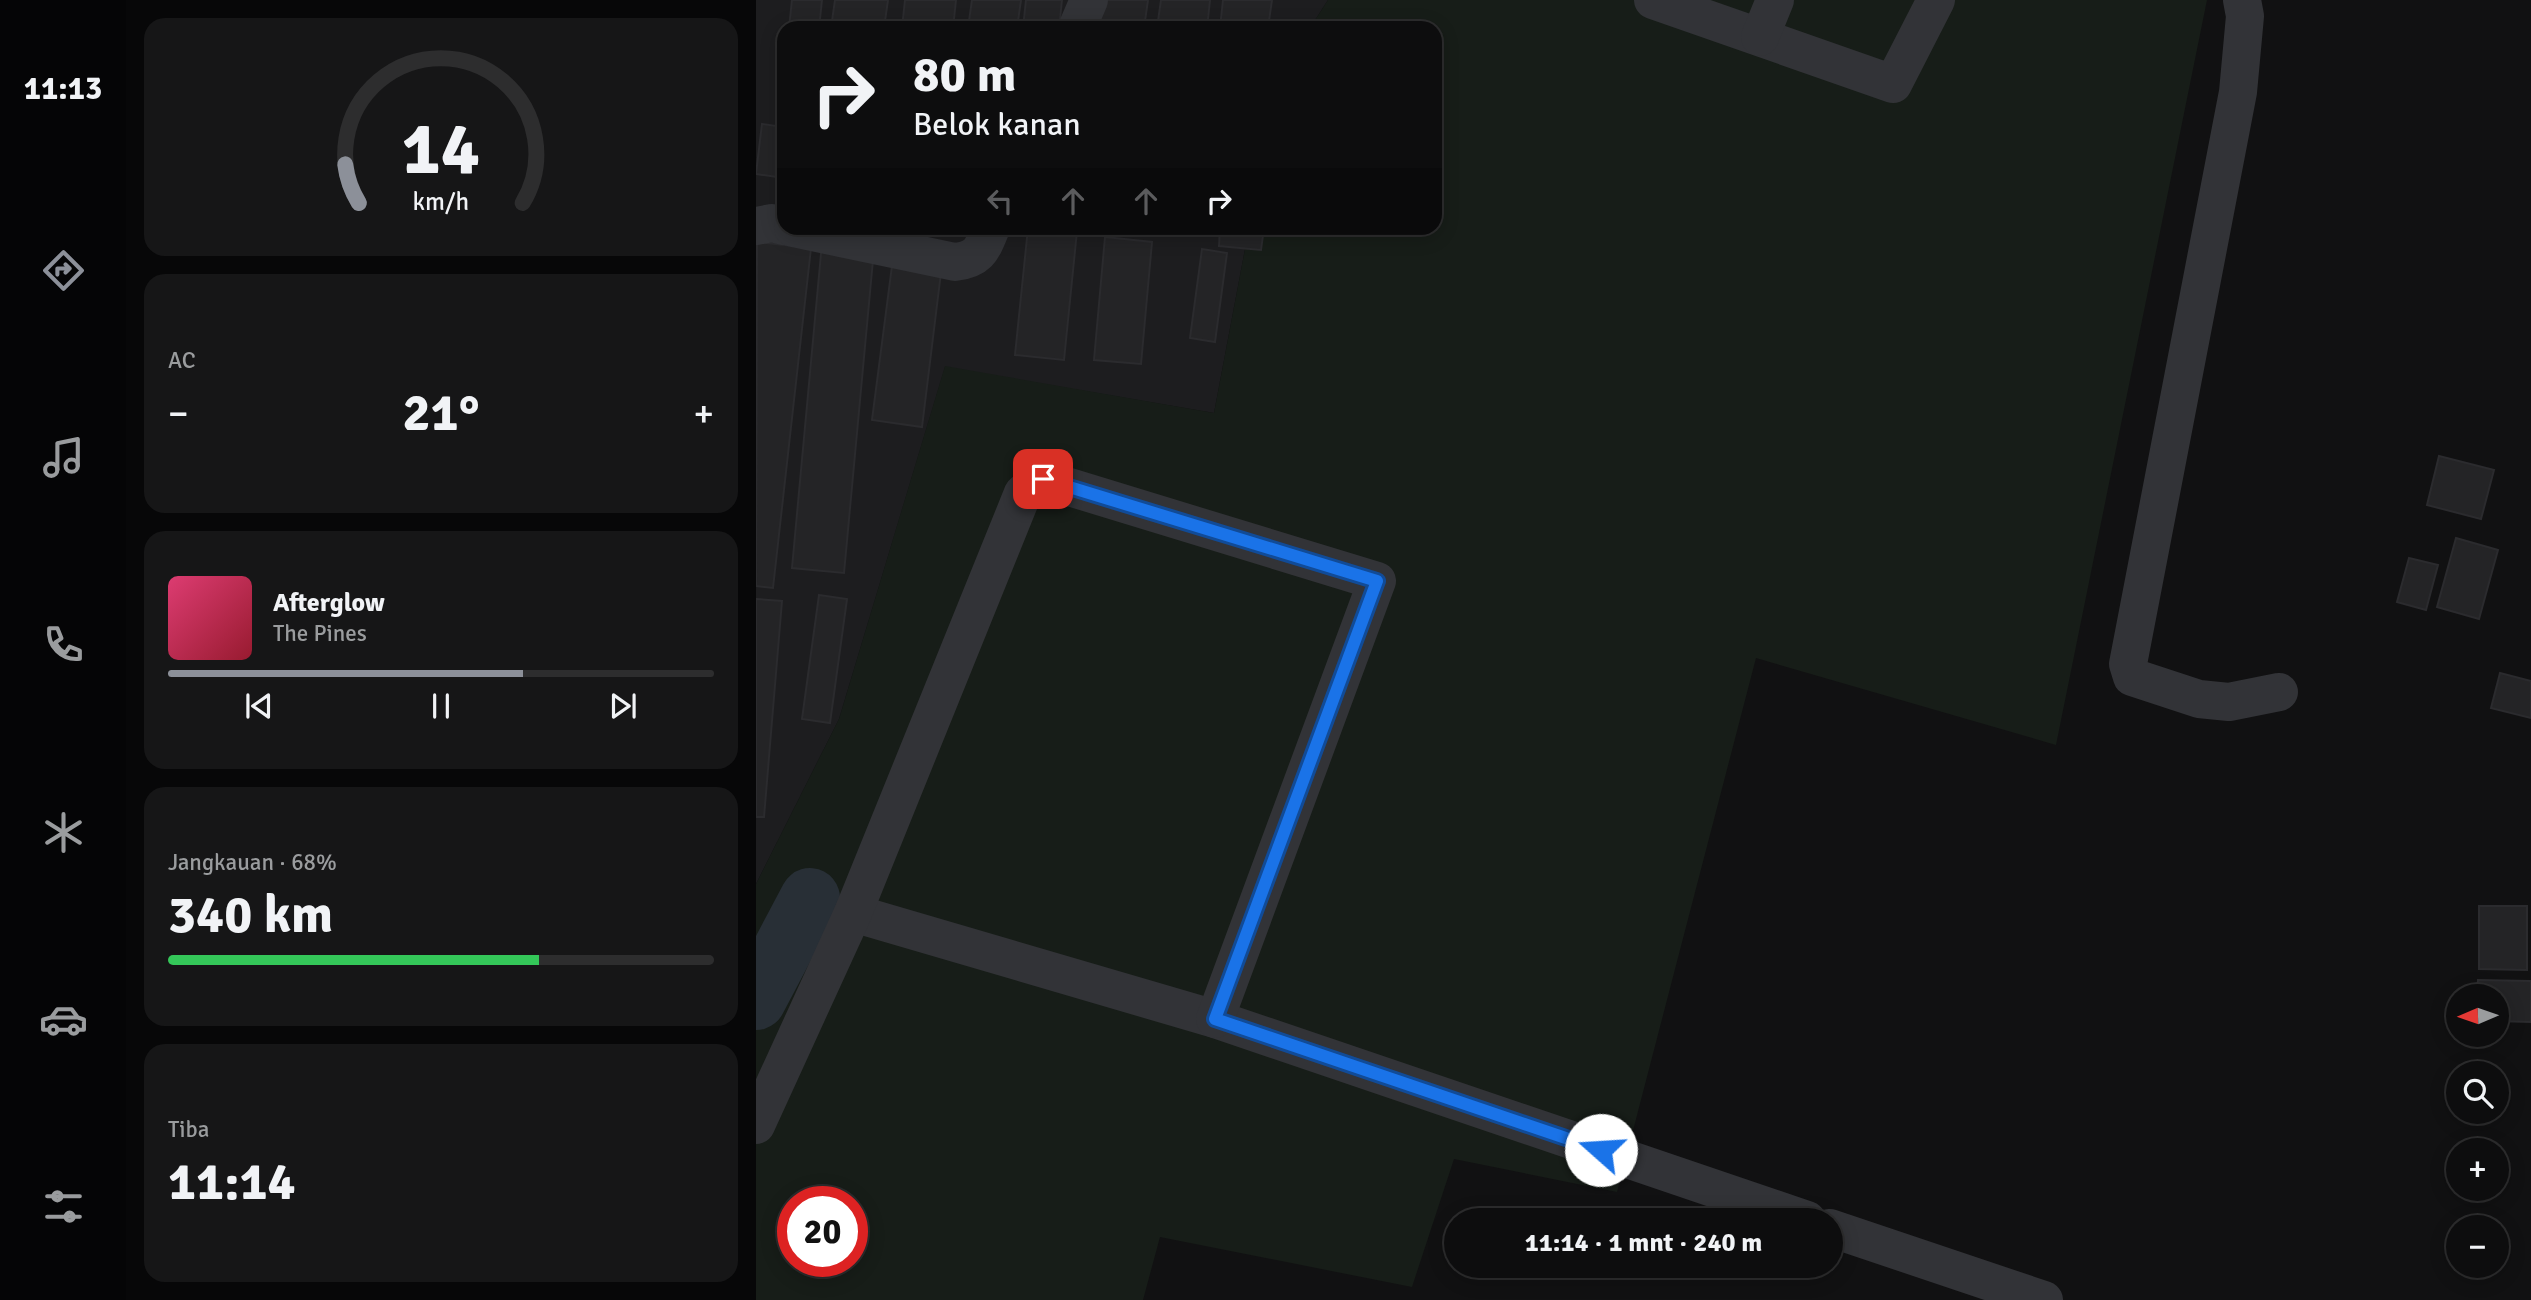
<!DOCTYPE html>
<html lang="id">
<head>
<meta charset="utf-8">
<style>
  :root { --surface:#0d0d0e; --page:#161617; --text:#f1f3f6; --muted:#9a9c9e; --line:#2d2d2e; --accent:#8c9099 }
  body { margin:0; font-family:Signika,sans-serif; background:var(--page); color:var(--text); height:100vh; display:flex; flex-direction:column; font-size:26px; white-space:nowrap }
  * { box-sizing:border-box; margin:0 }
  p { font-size:23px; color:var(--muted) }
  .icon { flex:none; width:38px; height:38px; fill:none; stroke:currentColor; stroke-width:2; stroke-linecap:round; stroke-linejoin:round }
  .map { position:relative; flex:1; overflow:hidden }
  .sheet { display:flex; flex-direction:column; gap:18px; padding:18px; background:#070708; width:630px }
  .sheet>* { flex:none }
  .guide { position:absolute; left:21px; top:21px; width:665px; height:214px; border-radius:21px; box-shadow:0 4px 18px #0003,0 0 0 2px var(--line); background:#0d0d0e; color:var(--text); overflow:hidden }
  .needle { width:46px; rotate:268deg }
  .controls { position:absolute; left:1690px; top:984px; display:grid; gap:14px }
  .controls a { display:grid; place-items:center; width:63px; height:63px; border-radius:50%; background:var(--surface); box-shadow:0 4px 18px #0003,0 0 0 2px var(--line); font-size:35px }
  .speed { position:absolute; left:21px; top:1186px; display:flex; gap:14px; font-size:35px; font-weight:700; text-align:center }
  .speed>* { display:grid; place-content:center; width:91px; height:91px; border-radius:50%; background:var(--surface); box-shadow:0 4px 18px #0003,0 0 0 2px var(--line); line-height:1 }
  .speed .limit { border:10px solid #d22; background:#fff; color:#111 }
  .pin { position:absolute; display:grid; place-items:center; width:60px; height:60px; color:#fff; margin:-30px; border-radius:14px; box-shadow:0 4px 10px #0006 }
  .me { position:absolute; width:77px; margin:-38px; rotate:289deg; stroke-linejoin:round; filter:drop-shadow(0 0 5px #0008) }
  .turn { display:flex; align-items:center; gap:24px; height:147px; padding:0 21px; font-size:32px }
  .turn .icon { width:91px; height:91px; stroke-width:2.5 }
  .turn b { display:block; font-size:49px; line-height:60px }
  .lanes { display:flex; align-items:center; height:66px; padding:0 21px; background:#0003; justify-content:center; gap:35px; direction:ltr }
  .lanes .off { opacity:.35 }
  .big { font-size:52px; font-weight:700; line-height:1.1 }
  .sheet .widget { flex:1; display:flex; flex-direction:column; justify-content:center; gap:10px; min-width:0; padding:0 24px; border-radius:21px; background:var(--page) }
  .sheet .dial { align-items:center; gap:0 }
  .dial svg { height:182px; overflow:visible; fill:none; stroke:var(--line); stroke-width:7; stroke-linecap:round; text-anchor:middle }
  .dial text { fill:var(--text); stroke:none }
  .song { display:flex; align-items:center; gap:21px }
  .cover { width:84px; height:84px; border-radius:10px; background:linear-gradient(135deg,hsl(340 70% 55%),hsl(350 70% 35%)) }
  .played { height:7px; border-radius:4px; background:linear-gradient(90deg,var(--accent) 65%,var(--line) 65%) }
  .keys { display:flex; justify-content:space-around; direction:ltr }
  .heat { display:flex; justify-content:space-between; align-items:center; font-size:38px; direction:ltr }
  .charge { height:10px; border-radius:5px; background:linear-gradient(90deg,#34c759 68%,var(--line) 0) }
  .trip { position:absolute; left:688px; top:1208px; width:399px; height:70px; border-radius:35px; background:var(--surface); box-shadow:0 4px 18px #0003,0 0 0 2px var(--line); font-weight:700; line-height:70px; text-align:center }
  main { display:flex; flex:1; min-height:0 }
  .menu { display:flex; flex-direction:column; width:126px; justify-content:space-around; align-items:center; background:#050506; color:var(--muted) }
  .menu .icon { width:49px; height:49px }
  .menu .on { color:var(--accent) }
  .menu b { font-size:32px; color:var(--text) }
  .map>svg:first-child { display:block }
  .built { fill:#1d1d1f }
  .green { fill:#171d18; fill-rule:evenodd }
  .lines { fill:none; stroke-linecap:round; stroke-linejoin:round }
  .river { stroke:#282f36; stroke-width:60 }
  .building { fill:#242426; stroke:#2b2b2e; stroke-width:2 }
  .minor { stroke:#323337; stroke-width:38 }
  .route-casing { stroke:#114b97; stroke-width:18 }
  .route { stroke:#1a73e8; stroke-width:12 }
</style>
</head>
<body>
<main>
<nav class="menu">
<b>11:13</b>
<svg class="icon on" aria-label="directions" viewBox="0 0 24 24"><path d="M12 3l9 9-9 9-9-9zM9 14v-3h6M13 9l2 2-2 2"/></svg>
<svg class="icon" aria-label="music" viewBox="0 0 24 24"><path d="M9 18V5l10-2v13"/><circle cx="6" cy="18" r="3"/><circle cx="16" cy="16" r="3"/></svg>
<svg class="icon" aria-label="phone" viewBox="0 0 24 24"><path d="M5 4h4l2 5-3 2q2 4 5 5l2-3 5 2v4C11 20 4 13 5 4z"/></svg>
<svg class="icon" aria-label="climate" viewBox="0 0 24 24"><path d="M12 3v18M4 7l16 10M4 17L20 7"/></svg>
<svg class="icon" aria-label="car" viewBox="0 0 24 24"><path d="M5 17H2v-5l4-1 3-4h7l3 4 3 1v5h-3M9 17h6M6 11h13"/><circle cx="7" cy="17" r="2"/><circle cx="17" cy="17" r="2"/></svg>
<svg class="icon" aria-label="filters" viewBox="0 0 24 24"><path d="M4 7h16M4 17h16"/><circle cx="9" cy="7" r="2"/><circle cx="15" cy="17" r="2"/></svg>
</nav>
<section class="sheet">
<div class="widget dial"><svg viewBox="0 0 100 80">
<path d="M14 69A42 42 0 1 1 86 69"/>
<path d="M14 69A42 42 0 0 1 8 52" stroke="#8c9099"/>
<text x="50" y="56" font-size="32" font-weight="700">14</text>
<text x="50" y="72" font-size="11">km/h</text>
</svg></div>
<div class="widget"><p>AC</p>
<div class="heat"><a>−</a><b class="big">21°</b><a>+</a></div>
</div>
<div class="widget">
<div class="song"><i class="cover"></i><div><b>Afterglow</b><p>The Pines</p></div></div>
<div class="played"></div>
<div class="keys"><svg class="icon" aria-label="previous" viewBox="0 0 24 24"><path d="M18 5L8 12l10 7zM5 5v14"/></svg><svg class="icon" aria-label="pause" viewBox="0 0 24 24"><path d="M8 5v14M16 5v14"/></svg><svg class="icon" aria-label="next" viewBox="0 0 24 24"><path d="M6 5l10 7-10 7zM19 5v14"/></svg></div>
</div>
<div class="widget"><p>Jangkauan · 68%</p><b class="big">340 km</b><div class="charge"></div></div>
<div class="widget"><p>Tiba</p><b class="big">11:14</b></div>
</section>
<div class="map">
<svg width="1775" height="1300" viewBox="0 0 1775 1300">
  <rect width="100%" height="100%" fill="#111112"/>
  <polygon class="built" points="0,0 572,0 554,28 28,28 28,228 493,228 458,413 189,367 83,719 0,884"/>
  <path class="green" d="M572,0H1451L1300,745L1000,658L861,1192L698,1159L656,1287L404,1237L387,1300H0V884L83,719L189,366L458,413L493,228H679V28H554ZM37,1202H96V1262H37Z"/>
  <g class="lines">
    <polyline class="river" points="0,1000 54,898"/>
  </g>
  <g class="building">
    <polygon points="36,0 66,0 63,28 33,28"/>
    <polygon points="79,0 132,0 128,28 75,28"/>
    <polygon points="149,0 200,0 197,28 146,28"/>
    <polygon points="216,0 265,0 261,28 212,28"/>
    <polygon points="270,0 306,0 303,28 267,28"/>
    <polygon points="343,0 392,0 388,28 339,28"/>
    <polygon points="405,0 454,0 451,28 401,28"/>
    <polygon points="467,0 516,0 512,28 464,28"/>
    <polygon points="6,124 28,127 28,178 0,174"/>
    <polygon points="272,228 321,231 308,360 259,355"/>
    <polygon points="388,228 437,228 436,234"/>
    <polygon points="464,228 508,228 505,250 463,246"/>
    <polygon points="349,237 396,242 385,364 338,360"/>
    <polygon points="1,242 55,248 17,588 0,586"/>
    <polygon points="66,243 118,249 88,573 36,568"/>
    <polygon points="446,249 471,253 459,342 434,338"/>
    <polygon points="137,258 186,264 166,427 116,420"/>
    <polygon points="1683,456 1738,470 1725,519 1671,505"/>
    <polygon points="1700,538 1742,550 1723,619 1681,607"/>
    <polygon points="1653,558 1682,565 1670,610 1641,602"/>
    <polygon points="63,595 91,599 74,723 46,719"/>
    <polygon points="0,599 26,601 8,817 0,817"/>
    <polygon points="1744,673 1775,681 1775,718 1735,708"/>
    <polygon points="1723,906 1771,906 1771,970 1723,969"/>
    <polygon points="1722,980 1775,981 1775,1022 1741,1021 1741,996 1721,996"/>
  </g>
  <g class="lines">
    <g class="minor">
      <polyline points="897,0 1137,84 1180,0"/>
      <polyline points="1486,0 1489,16 1482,92 1372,664 1376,677 1443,699 1473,702 1523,692"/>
      <polyline points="321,28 333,0"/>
      <polyline points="1004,37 1019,0"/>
      <polyline points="0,226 16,223 28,226"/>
      <path d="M37,228L199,262C224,259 226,249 235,228"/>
      <polyline points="97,913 459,1019 1051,1220"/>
      <polyline points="0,1125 97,913 267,493 287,479 621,581 459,1019"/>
      <polyline points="1074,1228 1288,1300"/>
    </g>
  </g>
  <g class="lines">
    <defs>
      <polyline id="route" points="287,479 621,581 459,1019 845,1150"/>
    </defs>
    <use href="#route" class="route-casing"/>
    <use href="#route" class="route"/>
  </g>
</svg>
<div class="controls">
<a><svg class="needle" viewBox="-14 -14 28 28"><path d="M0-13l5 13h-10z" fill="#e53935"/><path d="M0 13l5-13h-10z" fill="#9a9c9e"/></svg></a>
<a><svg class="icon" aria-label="search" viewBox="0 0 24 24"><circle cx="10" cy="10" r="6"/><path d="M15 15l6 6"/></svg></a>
<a>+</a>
<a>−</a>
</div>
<div class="speed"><div class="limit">20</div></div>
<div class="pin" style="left:287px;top:479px;background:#d93025"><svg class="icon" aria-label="arrive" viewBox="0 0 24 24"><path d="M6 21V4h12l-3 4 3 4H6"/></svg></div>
<svg class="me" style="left:845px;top:1150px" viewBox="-20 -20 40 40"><circle r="19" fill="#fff"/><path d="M0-13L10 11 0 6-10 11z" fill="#1a73e8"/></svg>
<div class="trip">11:14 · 1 mnt · 240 m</div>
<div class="guide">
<div class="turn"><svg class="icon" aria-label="right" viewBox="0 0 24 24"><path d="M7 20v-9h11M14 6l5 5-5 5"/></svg><div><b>80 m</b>Belok kanan</div></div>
<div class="lanes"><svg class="icon off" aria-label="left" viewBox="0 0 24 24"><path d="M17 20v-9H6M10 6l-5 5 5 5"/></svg><svg class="icon off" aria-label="ahead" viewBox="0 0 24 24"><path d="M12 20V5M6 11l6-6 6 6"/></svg><svg class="icon off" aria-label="ahead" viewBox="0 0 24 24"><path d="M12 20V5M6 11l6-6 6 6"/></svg><svg class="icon" aria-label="right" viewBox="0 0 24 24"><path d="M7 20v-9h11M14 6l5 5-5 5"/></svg></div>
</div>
</div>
</main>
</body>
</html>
